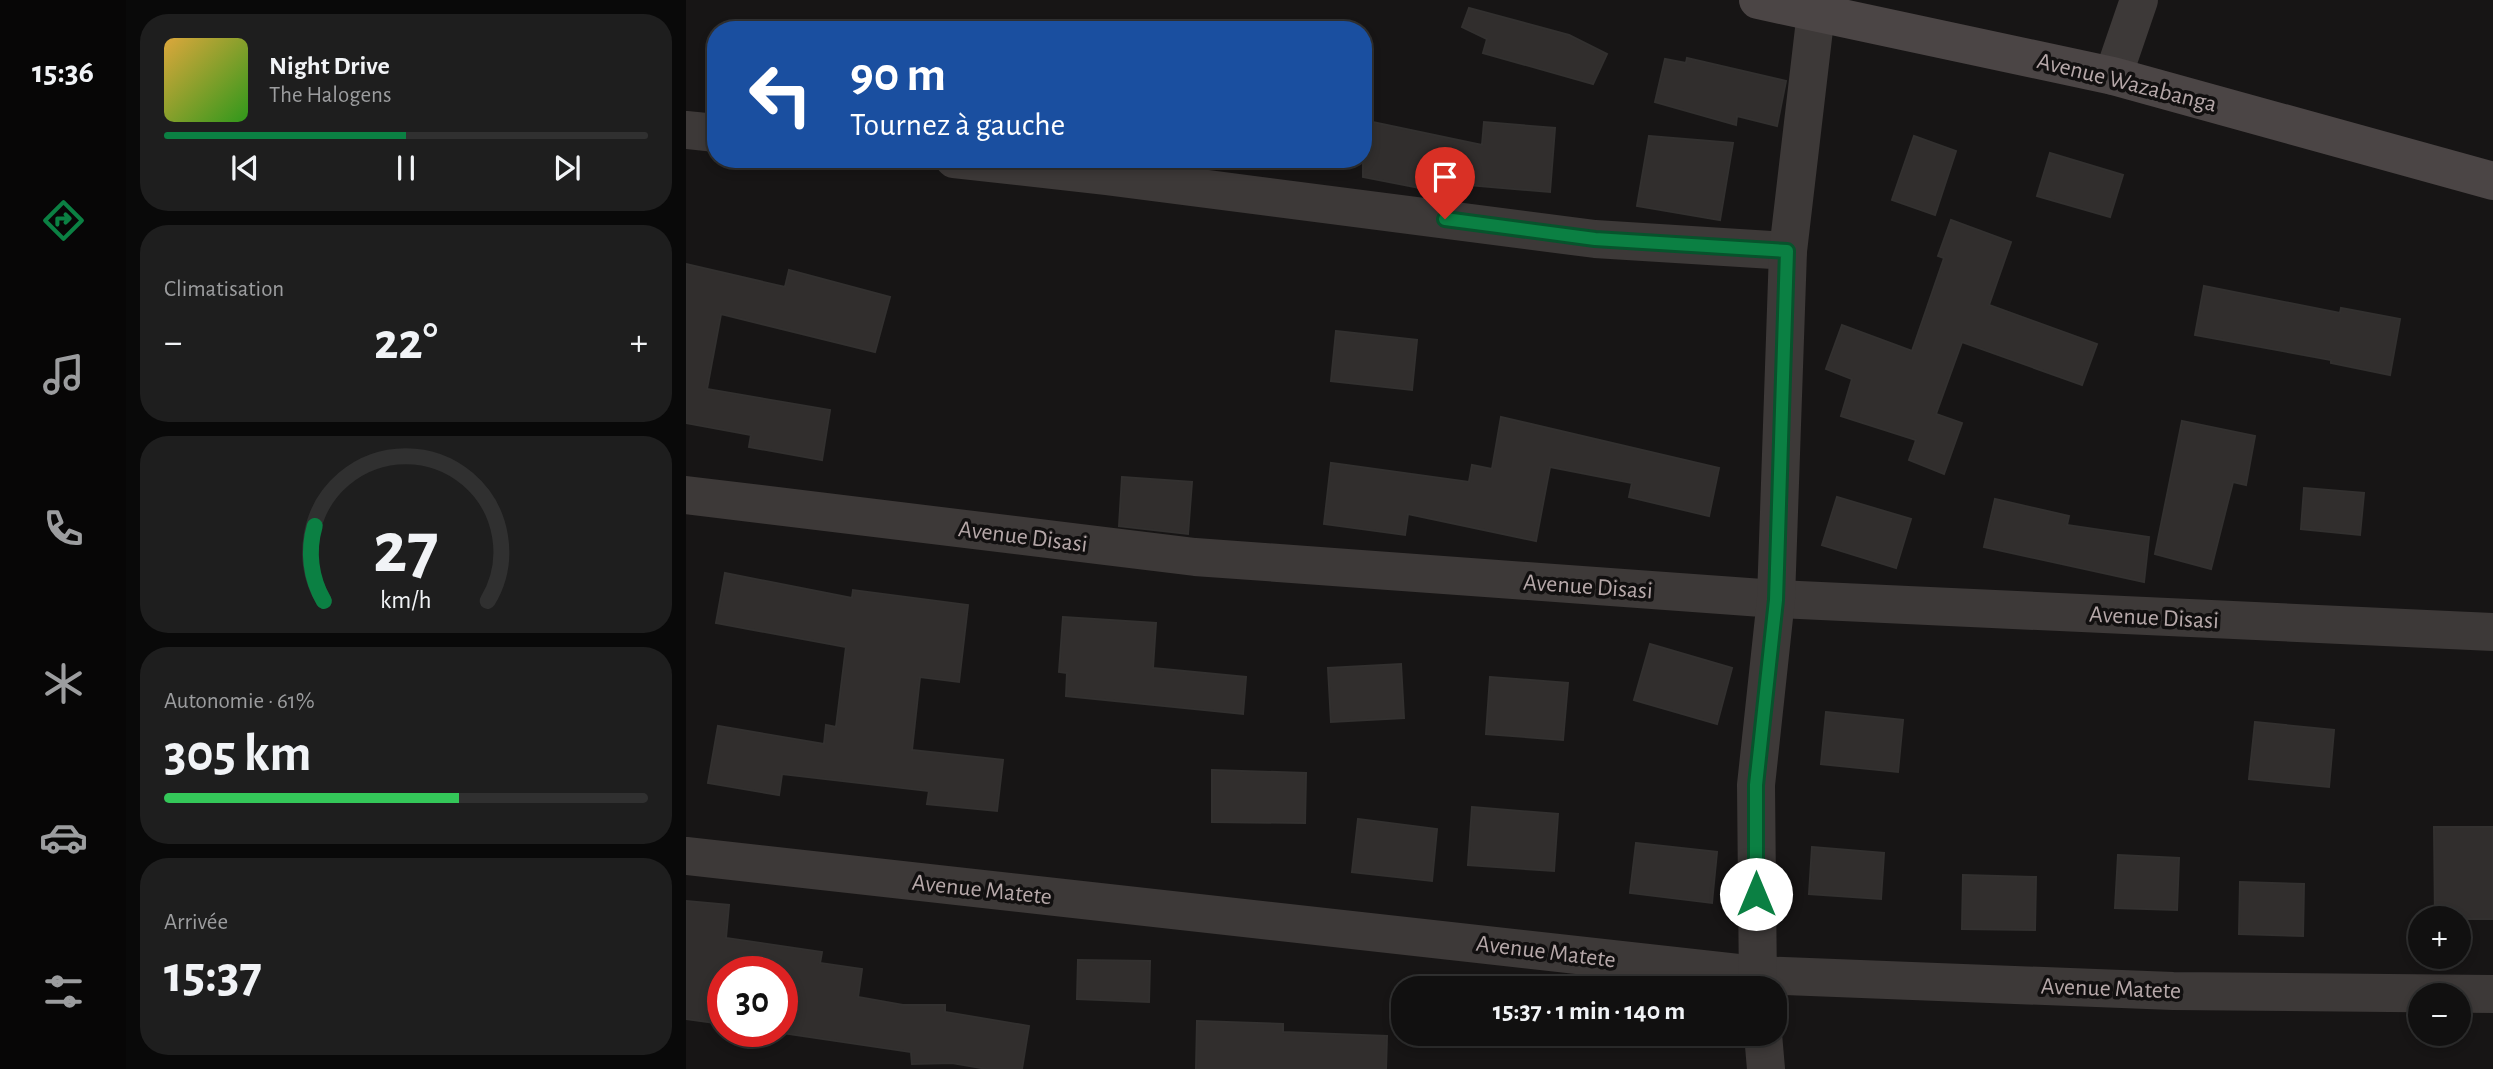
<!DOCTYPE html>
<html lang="fr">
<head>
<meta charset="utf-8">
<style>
  :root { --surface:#111010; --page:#1e1e1e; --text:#f1f3f6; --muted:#9c9d9f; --line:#303030; --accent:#0b8043 }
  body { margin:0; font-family:"Alegreya Sans",sans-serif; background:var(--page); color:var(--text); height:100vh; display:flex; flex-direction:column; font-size:26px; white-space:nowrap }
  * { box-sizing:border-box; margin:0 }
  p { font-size:23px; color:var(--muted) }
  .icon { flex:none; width:38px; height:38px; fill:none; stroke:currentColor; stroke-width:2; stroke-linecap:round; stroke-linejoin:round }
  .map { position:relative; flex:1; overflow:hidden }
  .details { display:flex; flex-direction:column; gap:14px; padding:14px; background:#090909; width:560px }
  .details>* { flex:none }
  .guide { position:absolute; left:21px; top:21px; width:665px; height:147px; border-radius:28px; box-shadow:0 4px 10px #0003,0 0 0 2px var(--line); background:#1a4fa0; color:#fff; overflow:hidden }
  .buttons { position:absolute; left:1722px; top:906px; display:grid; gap:14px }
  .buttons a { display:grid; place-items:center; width:63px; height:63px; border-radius:50%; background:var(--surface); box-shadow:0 4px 10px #0003,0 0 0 2px var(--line); font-size:35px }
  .speed { position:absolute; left:21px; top:956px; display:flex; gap:14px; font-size:35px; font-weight:700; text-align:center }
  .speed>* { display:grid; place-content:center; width:91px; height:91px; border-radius:50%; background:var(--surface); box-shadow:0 4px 10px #0003,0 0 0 2px var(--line); line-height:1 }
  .speed .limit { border:10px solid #d22; background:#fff; color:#111 }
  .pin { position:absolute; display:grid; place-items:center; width:60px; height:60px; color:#fff; margin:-72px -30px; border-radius:50% 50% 50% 0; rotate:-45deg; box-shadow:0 0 7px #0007 }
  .pin .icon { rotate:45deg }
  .me { position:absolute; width:77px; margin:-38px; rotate:0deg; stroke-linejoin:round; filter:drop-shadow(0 0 5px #0008) }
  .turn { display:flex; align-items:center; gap:24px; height:147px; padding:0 28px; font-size:32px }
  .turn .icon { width:91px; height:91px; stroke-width:2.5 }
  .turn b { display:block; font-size:49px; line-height:60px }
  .big { font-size:52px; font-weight:600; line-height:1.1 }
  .details .card { flex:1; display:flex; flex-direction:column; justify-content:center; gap:10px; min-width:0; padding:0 24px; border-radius:28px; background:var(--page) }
  .details .dial { align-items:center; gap:0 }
  .dial svg { height:182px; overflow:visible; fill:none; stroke:var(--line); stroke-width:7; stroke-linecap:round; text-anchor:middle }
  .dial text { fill:var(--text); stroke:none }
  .song { display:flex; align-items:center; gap:21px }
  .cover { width:84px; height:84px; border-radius:10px; background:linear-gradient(135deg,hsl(40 70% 55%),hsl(110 70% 35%)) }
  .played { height:7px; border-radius:4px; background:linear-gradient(90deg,var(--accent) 50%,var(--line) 50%) }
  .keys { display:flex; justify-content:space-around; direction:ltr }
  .heat { display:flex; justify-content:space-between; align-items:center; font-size:38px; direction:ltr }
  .charge { height:10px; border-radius:5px; background:linear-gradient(90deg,#34c759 61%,var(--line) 0) }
  .trip { position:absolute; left:705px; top:976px; width:396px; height:70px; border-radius:28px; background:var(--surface); box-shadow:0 4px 10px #0003,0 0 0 2px var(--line); font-weight:600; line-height:70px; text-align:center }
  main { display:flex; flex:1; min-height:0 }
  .dock { display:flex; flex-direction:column; width:126px; justify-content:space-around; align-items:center; background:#070606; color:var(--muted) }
  .dock .icon { width:49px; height:49px }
  .dock .selected { color:var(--accent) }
  .dock b { font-size:32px; color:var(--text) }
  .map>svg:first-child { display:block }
  .building { fill:#312e2d; stroke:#32302f; stroke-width:2 }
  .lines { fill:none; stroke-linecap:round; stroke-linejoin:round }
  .street { stroke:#3d3938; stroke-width:38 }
  .secondary { stroke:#4b4545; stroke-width:38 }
  .route-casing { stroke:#07532c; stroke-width:18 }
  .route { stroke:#0b8043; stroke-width:12 }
  .labels { text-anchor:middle; stroke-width:7; stroke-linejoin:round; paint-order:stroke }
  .street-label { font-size:24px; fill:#b6a8a9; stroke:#121010 }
</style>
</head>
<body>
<main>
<nav class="dock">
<b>15:36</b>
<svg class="icon selected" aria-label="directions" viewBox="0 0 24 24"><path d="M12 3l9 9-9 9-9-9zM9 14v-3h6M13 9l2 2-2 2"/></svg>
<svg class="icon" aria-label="music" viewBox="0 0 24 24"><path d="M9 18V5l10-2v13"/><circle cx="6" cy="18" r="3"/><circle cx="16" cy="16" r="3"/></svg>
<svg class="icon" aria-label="phone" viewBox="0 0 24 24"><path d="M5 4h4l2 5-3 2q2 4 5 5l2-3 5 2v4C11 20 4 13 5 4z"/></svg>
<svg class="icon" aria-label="climate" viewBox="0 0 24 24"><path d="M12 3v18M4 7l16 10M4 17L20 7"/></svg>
<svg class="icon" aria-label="car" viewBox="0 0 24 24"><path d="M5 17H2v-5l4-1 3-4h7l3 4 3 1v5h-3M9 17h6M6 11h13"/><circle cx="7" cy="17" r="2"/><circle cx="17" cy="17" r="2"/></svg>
<svg class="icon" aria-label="filters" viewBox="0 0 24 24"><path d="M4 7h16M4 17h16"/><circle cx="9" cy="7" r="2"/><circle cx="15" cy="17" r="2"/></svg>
</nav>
<section class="details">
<div class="card">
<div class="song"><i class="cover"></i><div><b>Night Drive</b><p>The Halogens</p></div></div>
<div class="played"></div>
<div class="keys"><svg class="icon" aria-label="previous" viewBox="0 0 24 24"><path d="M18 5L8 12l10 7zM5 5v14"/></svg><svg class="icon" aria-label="pause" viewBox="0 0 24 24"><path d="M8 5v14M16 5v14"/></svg><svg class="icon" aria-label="next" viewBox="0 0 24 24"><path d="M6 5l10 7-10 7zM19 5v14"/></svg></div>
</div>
<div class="card"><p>Climatisation</p>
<div class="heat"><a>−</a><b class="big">22°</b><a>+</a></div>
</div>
<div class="card dial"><svg viewBox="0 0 100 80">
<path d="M14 69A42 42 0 1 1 86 69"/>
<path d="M14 69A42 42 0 0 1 10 36" stroke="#0b8043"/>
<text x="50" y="56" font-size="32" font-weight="700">27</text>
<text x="50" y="72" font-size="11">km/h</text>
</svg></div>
<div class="card"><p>Autonomie · 61%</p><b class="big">305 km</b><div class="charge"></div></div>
<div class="card"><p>Arrivée</p><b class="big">15:37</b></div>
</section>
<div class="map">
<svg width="1807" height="1069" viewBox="0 0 1807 1069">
  <rect width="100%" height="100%" fill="#171515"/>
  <g class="building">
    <polygon points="783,8 883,35 921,54 907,84 797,53 801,39 776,27"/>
    <polygon points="1001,58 1100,81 1091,126 1051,116 1050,125 969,102 979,59 1000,63"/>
    <polygon points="677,120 796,145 798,122 869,128 864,192 735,181 734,188 677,177"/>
    <polygon points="963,136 1047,143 1034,220 951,206"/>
    <polygon points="1228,136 1270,151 1249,215 1206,200"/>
    <polygon points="1364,153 1437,175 1424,217 1351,196"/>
    <polygon points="1265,220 1325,242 1303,305 1411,344 1396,385 1276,342 1250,414 1276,423 1258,474 1223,460 1230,440 1155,416 1166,379 1140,369 1156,325 1226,351 1258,258 1252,256"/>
    <polygon points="0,264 99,287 103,270 204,297 189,352 35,314 21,389 144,410 136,460 63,447 65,435 0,423"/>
    <polygon points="1518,286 1654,313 1655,308 1714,319 1704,375 1645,363 1645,360 1509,335"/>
    <polygon points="650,331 731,340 726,390 645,381"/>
    <polygon points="815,417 1033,468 1023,516 943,497 946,483 864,467 850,541 722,514 719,535 638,524 645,463 783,482 786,465 806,469"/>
    <polygon points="1496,421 1569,436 1560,485 1547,482 1525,569 1469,554"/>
    <polygon points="436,477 506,482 502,534 433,526"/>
    <polygon points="1618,488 1678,493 1674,535 1615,529"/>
    <polygon points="1151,497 1225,519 1210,568 1136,545"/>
    <polygon points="1309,499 1383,516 1381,525 1463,537 1458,582 1298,547"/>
    <polygon points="39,573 166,598 167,590 282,605 273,682 234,677 226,750 317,760 311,811 241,804 243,791 96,774 93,795 22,783 32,726 138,744 140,725 150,727 160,647 30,623"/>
    <polygon points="377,617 470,623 467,668 560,677 557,714 380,696 381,673 373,672"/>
    <polygon points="964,644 1046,668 1031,724 948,700"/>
    <polygon points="715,664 718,718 645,722 642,668"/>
    <polygon points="804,677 882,683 877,740 800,734"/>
    <polygon points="1140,712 1217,720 1212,772 1135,764"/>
    <polygon points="1569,722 1648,730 1643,787 1563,779"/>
    <polygon points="526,770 620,773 619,823 526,822"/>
    <polygon points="786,807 872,814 868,871 782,865"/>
    <polygon points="672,819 751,829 746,881 666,872"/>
    <polygon points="1748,827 1807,827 1807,919 1749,919"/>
    <polygon points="950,843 1031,852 1026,903 944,893"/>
    <polygon points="1126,847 1198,853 1195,899 1123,894"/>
    <polygon points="1432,855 1493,858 1491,910 1429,908"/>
    <polygon points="1277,875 1350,877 1349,930 1276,929"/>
    <polygon points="1554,882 1618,884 1617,936 1553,934"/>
    <polygon points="0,901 43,905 40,938 136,952 134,963 176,969 172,997 217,1005 259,1005 259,1012 343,1026 336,1069 301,1069 266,1063 226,1064 225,1052 83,1031 96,1031 96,971 37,971 37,1024 0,1019"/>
    <polygon points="392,960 464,961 463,1002 391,999"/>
    <polygon points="511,1021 597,1024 597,1032 701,1036 700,1069 510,1069"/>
  </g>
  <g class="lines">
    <g class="street">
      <polyline points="1427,76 1453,0"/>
      <polyline points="0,130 30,133"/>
      <polyline points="268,159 421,176 909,239 1102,251"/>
      <polyline points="0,495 509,557 1090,599 1807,632"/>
      <polyline points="0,856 1070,975 1487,991 1807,994"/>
      <polyline points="1072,989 1070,785 1090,599 1102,251 1130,12"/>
      <polyline points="1077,1034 1080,1069"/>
    </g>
    <polyline class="secondary" points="1072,0 1427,76 1807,181"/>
  </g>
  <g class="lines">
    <defs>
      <polyline id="route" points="759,219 909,239 1101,251 1090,600 1070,785 1070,894"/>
    </defs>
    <use href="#route" class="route-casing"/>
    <use href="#route" class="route"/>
  </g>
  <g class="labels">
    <g class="street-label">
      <text transform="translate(1441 82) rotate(14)" y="8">Avenue Wazabanga</text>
      <text transform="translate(337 536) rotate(7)" y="8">Avenue Disasi</text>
      <text transform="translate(902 586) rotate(4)" y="8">Avenue Disasi</text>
      <text transform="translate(1468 617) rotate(3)" y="8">Avenue Disasi</text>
      <text transform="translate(296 889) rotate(6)" y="8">Avenue Matete</text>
      <text transform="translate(860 951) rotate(7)" y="8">Avenue Matete</text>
      <text transform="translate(1425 988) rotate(2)" y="8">Avenue Matete</text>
    </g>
  </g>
</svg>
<div class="buttons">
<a>+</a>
<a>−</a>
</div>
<div class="speed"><div class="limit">30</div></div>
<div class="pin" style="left:759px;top:219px;background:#d93025"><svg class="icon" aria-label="arrive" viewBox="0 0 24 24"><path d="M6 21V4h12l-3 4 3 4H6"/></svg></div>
<svg class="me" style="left:1070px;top:894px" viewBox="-20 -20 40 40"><circle r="19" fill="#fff"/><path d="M0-13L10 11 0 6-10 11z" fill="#0b8043"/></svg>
<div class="trip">15:37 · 1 min · 140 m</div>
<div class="guide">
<div class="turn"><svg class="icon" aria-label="left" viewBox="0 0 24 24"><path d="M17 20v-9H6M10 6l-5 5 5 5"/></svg><div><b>90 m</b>Tournez à gauche</div></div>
</div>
</div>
</main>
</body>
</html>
